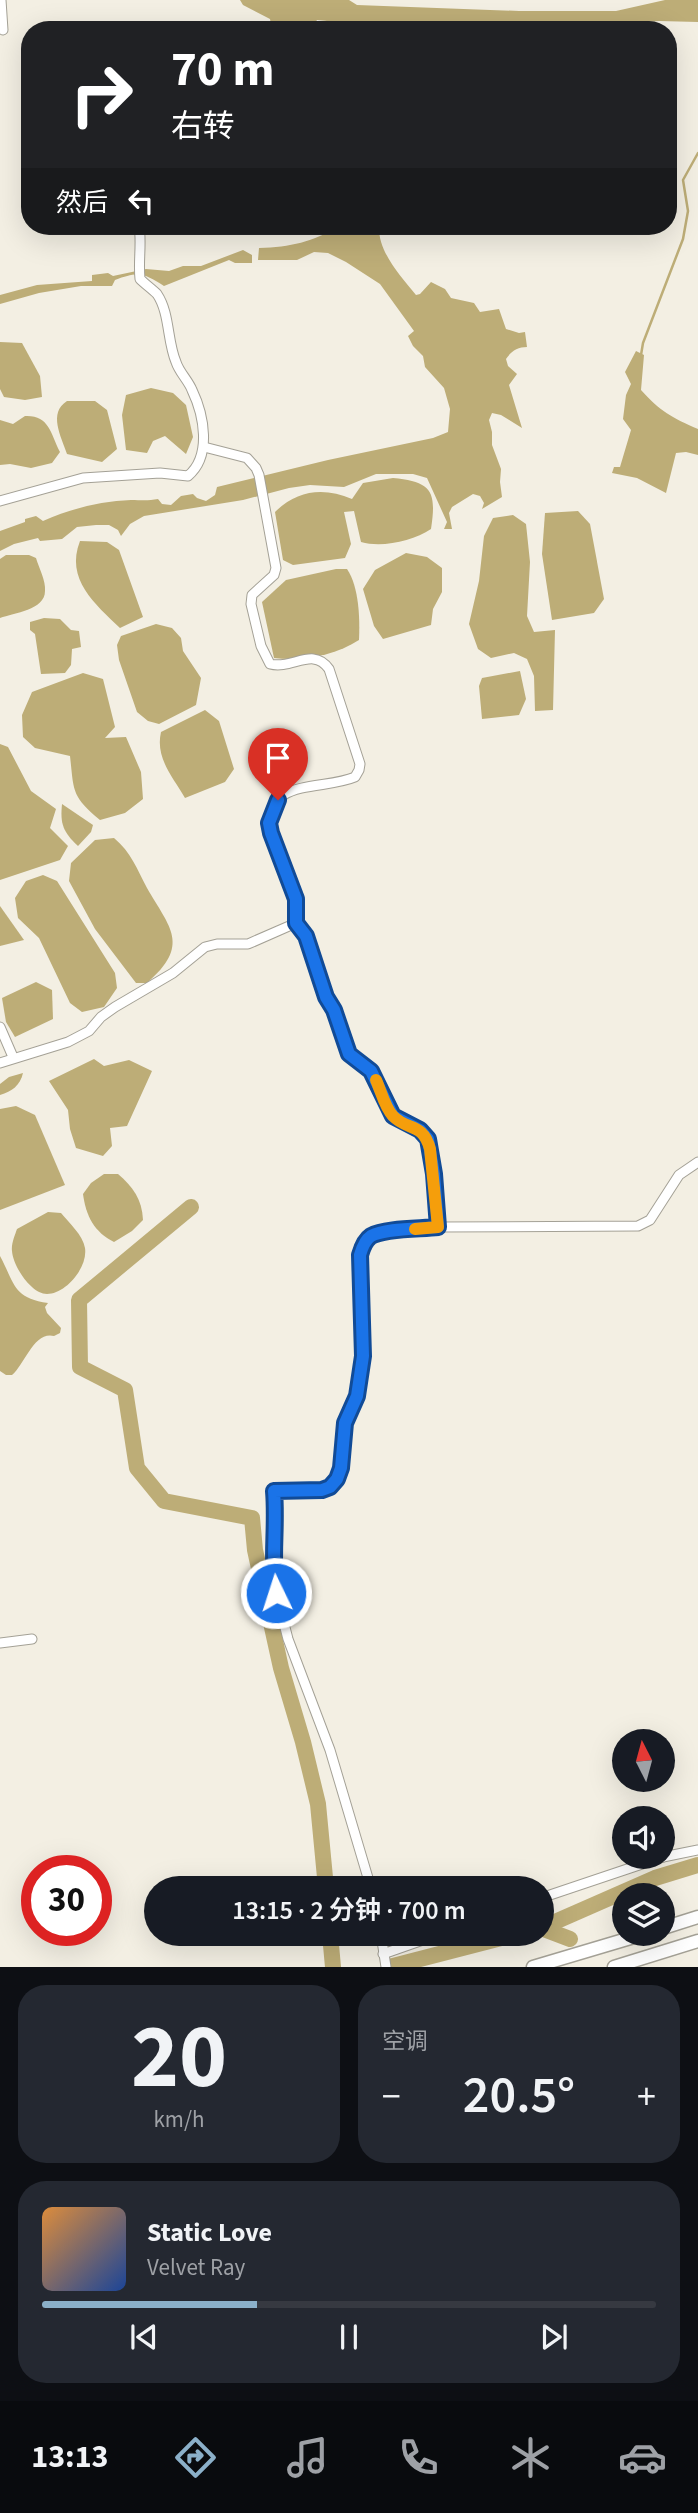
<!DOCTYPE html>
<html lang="zh">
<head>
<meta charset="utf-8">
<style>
  :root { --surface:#171b24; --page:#242831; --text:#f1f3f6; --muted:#9ea1a6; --line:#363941; --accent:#8bb0c9 }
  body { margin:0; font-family:"Source Sans 3","Noto Sans SC",sans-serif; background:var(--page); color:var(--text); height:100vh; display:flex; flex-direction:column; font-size:26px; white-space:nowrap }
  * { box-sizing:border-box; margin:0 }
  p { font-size:23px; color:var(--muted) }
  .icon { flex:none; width:38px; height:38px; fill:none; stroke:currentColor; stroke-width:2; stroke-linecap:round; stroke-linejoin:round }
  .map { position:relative; height:1967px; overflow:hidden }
  .panel { display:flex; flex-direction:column; gap:18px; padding:18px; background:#0d0f14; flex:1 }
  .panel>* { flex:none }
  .guide { position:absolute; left:21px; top:21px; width:656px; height:214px; border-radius:28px; box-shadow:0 7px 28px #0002; background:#202124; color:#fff; overflow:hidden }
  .needle { width:46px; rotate:354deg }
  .fabs { position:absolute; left:612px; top:1729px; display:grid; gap:14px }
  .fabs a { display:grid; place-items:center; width:63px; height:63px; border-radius:50%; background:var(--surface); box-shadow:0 7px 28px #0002; font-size:35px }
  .speed { position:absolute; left:21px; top:1855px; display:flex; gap:14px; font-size:35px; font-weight:700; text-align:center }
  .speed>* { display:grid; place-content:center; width:91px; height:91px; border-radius:50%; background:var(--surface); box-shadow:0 7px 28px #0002; line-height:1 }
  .speed .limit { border:10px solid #d22; background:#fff; color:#111 }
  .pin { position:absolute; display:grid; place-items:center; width:60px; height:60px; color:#fff; margin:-72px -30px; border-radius:50% 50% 50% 0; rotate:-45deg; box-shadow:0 0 7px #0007 }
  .pin .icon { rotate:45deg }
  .me { position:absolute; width:77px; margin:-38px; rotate:356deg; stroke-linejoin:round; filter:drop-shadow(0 0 5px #0008) }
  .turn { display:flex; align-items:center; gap:24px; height:147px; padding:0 35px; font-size:32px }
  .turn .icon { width:91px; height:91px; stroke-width:2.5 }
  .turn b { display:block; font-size:49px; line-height:60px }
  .then { display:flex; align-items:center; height:66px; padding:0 35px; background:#0003; gap:14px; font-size:26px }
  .big { font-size:52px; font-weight:600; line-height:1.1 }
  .panel .widget { flex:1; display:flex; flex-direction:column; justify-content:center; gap:10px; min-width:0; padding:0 24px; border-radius:28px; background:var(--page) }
  .panel .dial { align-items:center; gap:0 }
  .dial b { font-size:91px; line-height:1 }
  .song { display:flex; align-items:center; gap:21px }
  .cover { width:84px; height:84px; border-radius:10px; background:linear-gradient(135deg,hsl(30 70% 55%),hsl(220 70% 35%)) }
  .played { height:7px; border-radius:4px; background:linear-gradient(90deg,var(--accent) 35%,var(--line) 35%) }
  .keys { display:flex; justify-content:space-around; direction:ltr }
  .heat { display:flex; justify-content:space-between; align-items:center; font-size:38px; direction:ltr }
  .panel .tiles { flex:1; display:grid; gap:18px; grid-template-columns:1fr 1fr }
  .widget:last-child { grid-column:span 2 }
  .trip { position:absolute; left:144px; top:1876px; width:410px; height:70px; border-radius:35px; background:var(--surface); box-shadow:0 7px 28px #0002; font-weight:600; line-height:70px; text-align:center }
  .menu { display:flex; height:112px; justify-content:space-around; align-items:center; background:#090b0e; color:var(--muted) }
  .menu .icon { width:49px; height:49px }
  .menu .selected { color:var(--accent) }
  .menu b { font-size:32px; color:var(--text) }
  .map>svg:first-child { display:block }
  .water { fill:#bdad77 }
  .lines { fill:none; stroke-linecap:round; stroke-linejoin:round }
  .stream { stroke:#bdad77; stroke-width:2.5 }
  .river { stroke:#bdad77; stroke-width:16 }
  .minor-casing { stroke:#a4a196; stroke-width:11 }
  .secondary-casing { stroke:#a4a196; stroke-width:15 }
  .minor { stroke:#fff; stroke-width:9 }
  .secondary { stroke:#fff; stroke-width:12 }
  .route-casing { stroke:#114b97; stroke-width:18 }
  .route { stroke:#1a73e8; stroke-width:12 }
  .slow { stroke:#f59e0b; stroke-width:12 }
</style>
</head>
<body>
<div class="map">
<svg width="698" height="1967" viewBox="0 0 698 1967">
  <rect width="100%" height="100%" fill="#f3efe3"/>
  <g class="water">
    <path d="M240,0H349L357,5L519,11H616L665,0H698V22L659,21L612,24L402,21C367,35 351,22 317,20L314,25L302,26L297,30H272L270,19L243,5Z"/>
    <path d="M340,226H379C378,252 400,275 416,295L420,294L431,282L445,289L451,298L474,303L480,312L499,309L506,329L519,333L525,332L527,347C518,347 511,351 506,359L508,366L517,374L509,385L522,428L501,415L492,413L489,420L492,432V445L501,469L500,482L502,497L482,509L484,503L480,496L473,494L452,507L449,513L452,529H444L447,522L427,478L413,474H376L344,487L310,485L289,488L243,500L144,516L130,524L121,536L118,530L109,525H96L77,527L62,539L40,541L38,538L14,544L0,551V531L25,522V519L36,516L43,521C70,509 101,501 131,500C141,500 148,501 158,499L162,504L171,505L181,496L193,494L197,498L206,501L215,495L217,487L328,460L433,438L448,432L450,409L444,388L425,367L423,356L413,346L408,336L414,331L380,284L346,262L328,253L314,252L297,260H258L259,248C291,247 312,242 340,226Z"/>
    <path d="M243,250L252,255V263H235L229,260L164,286C144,273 138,271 115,280L112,286H81L39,293L0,304V295L37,285L92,281V275L108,273L113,276L146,269L169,271L183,266H201Z"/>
    <polygon points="0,342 22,343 40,376 42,397 25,400 4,397 0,389"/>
    <path d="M636,351L644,355L641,390C660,411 672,418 698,429V455L686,452L676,453L666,493L637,478L612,473L614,467H620L631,430L623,419L626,395L631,384L625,372Z"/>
    <polygon points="151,388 173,393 186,405 193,437 186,454 165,436 153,441 147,453 126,450 122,415 126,395"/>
    <path d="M67,401H95L107,410L117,449L102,462L67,454C61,436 48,413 67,401Z"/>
    <path d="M25,416C49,415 50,432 60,452L52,463L31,468L10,464L0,465V420L13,424Z"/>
    <path d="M393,478C431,482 437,490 431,529C413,541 382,548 361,542L354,511L344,512L351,544L345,558L293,565L283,560L275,512C297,490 324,487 352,499L363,483Z"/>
    <polygon points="578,511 590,524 604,599 594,613 552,620 542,554 545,513"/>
    <polygon points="513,515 526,524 530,562 527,616 534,632 555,630 553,710 535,711 534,676 527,659 514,653 491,658 478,649 469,624 479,581 484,536 493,518"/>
    <path d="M80,541L107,542L119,550L143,617L120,628C95,604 65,579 80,541Z"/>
    <polygon points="406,553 427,557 442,568 442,592 433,609 431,625 383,639 374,626 363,589 375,570"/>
    <path d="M6,555H29L36,558C39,568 46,581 45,591C45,610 14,613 0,618V559Z"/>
    <path d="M336,569H347C359,587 360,618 359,640C336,655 301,662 274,658L262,602L286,580Z"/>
    <polygon points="44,618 60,619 71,630 79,631 81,647 72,649 71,665 65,673 41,674 35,634 30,630 30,622"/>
    <polygon points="156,624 172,628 181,638 183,651 201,678 196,705 159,724 148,721 137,712 119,660 117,645 121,636"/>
    <polygon points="520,671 526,699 519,715 482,719 479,686 482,678"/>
    <path d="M83,673L103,679L115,727L105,738L126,737L141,772L143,799L125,813L100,820C71,796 74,791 70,756L35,748L23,737L22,715L32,692Z"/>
    <path d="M205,710L219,721L234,769L225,782L185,798C173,777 155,758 161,732Z"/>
    <polygon points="0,744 8,747 31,791 56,809 50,828 68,846 60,860 0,880"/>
    <path d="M62,804L93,825L91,832L78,846C63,832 60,824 62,804Z"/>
    <path d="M114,838C131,852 137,869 147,888C170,928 191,945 147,983H136L95,929L69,881L71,863L95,840Z"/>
    <polygon points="43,875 57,881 115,973 117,988 104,1007 82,1012 70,1003 39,938 18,918 15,898 26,881"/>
    <polygon points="0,906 24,940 0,946"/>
    <polygon points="36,982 52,990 53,1019 15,1037 6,1022 2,998"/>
    <polygon points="94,1059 104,1066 129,1060 152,1071 127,1126 110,1128 112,1146 103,1156 76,1148 70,1129 68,1110 49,1081"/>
    <path d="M23,1073C20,1086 12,1091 0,1095V1084L9,1077Z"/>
    <polygon points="16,1106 35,1115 65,1185 0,1210 0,1109"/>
    <path d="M104,1174H118C133,1187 142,1199 143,1220L132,1231L114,1242C94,1232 86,1216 83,1194L91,1183Z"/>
    <path d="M48,1212L61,1213C69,1223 83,1235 85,1248C88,1267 66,1294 47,1294C31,1294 13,1266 12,1251C11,1244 15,1235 17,1229Z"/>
    <path d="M0,1256C15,1284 13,1298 48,1303L45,1307L47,1313L61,1328L60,1333L54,1336C34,1331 25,1364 12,1375H6L0,1371Z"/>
  </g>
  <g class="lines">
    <polyline class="stream" points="641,355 643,343 683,239 688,211 683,180 698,153"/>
    <g class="river">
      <polyline points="191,1207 79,1300 80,1367 125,1390 137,1468 164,1501 252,1518 255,1550 281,1668 303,1742 318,1804 326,1888"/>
      <polyline points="541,1928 655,1878 698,1865"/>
      <polyline points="541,1928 570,1939"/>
      <polyline points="330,1934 333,1967"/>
      <polyline points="389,1967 517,1934"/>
    </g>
    <defs>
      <g id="minor">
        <polyline points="1,0 3,30"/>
        <path d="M204,447L247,458L256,468L259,475L276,568L274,575L252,595L251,604L261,646L270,664C292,670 313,646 329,669L360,764L359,770L355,777C323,791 261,777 271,833L296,899V923L306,936L326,997L334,1010L349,1054L371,1071L393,1116L420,1130L427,1139L434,1174L438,1227"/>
        <path d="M0,501L83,478L160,473L188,476C212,456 204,415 192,390C188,380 179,372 176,362C167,341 170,313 157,294C152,289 145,284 140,279C138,261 142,243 139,226"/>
        <polyline points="0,1027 13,1057"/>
        <polyline points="0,1063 68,1042 89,1031 101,1017 115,1007 173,973 205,947 217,944 248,944 296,923"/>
        <polyline points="0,1643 32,1639"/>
        <polyline points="663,1857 698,1850"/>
        <polyline points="371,1888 330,1750 288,1639 276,1593 272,1568 276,1522 274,1491 322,1490 330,1487 337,1479 341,1468 345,1424 357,1396 363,1356 360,1255 369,1237 381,1233 438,1227 638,1226 650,1220 679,1175 698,1162"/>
        <polyline points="541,1898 663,1857"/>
        <polyline points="381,1934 386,1967"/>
        <polyline points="383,1954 440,1934"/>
      </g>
      <g id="secondary">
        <polyline points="663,1928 698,1917"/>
        <polyline points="533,1967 644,1934"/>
        <polyline points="614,1967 698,1941"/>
      </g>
    </defs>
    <use href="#minor" class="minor-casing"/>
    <use href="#secondary" class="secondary-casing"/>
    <use href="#minor" class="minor"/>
    <use href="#secondary" class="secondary"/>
  </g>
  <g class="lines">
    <defs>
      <path id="route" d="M276,1593C271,1560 277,1526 274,1491L322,1490L330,1487L337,1479L341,1468L345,1423L357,1396L363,1356L360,1255C362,1248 365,1240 371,1236C385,1228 421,1229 438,1227L434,1174L428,1139L420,1130L393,1116L371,1071L349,1054L334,1010L326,997L306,936L296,923V899L271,833L269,823L278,800"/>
    </defs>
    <use href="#route" class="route-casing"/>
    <use href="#route" class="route"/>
    <path class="slow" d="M376,1080C381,1091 385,1108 393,1116C407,1131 423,1122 430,1149L438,1227L415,1229"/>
  </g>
</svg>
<div class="fabs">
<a><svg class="needle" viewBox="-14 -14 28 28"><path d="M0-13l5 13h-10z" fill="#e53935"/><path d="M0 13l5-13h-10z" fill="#9ea1a6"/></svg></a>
<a><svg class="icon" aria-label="sound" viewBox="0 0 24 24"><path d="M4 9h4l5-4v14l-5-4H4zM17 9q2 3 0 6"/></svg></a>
<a><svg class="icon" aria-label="layers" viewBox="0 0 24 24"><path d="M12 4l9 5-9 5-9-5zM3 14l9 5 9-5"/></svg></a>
</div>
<div class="speed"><div class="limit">30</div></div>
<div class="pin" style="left:278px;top:800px;background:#d93025"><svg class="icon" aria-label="arrive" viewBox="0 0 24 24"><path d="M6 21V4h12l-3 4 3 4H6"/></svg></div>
<svg class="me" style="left:276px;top:1593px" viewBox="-20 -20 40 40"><circle r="17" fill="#1a73e8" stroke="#fff" stroke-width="3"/><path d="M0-11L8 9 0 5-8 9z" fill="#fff"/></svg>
<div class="trip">13:15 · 2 分钟 · 700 m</div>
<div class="guide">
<div class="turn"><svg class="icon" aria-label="right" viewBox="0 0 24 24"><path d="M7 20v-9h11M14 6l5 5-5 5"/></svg><div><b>70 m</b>右转</div></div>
<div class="then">然后<svg class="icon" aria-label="left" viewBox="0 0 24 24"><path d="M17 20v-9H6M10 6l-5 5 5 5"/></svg></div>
</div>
</div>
<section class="panel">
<div class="tiles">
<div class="widget dial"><b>20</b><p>km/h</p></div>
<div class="widget"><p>空调</p>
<div class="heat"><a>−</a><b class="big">20.5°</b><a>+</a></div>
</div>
<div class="widget">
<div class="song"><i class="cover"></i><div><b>Static Love</b><p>Velvet Ray</p></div></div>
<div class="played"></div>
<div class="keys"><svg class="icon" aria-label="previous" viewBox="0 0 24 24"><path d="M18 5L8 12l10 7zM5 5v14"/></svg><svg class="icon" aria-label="pause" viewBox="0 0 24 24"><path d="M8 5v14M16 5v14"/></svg><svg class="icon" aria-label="next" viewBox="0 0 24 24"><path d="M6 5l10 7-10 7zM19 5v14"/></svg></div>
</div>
</div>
</section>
<nav class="menu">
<b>13:13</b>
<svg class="icon selected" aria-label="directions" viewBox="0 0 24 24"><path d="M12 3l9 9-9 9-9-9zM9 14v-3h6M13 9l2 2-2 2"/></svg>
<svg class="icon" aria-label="music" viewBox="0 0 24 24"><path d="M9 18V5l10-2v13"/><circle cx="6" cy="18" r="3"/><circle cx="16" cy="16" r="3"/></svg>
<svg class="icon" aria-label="phone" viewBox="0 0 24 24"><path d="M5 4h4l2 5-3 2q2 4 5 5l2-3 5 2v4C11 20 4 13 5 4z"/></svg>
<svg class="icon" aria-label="climate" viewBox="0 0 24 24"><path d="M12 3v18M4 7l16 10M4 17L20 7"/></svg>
<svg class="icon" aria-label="car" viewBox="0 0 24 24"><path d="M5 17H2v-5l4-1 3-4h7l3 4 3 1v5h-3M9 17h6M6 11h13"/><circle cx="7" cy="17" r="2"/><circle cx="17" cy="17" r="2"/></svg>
</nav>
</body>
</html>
